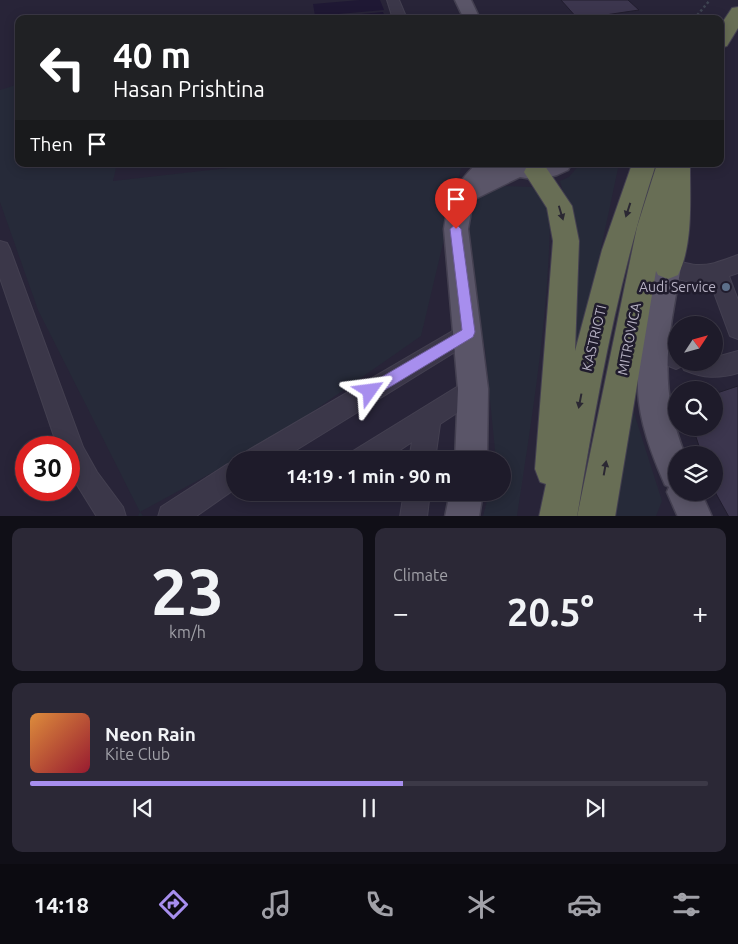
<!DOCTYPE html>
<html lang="en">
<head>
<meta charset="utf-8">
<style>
  :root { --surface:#1e1b2a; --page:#2b2836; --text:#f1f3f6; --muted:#a1a1a8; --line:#3c3947; --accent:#a78eee }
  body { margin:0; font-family:Ubuntu,sans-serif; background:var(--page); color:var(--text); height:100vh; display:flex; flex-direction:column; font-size:19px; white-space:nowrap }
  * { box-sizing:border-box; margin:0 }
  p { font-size:16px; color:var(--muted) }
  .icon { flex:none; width:28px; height:28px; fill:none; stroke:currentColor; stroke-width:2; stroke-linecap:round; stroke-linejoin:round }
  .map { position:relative; height:516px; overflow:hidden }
  .panel { display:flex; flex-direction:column; gap:12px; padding:12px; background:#100f17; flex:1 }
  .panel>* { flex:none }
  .banner { position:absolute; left:15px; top:15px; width:709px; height:152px; border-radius:10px; box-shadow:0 2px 12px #0003,0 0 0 1px var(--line); background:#202124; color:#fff; overflow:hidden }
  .needle { width:32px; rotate:54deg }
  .controls { position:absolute; left:668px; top:316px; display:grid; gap:10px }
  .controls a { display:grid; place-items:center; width:55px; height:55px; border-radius:50%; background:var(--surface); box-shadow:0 2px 12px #0003,0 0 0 1px var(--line); font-size:25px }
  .speed { position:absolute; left:15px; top:436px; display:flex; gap:10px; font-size:25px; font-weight:700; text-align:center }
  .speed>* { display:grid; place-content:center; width:65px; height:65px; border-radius:50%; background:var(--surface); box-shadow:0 2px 12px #0003,0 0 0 1px var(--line); line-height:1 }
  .speed .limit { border:8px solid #d22; background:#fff; color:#111 }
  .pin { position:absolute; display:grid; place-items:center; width:42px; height:42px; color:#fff; margin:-51px -21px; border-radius:50% 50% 50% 0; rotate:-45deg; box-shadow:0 0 5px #0007 }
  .pin .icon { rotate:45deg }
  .me { position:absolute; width:55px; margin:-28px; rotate:59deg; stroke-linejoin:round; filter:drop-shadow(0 0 4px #0008) }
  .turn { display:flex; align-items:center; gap:18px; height:105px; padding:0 15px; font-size:22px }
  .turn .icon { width:65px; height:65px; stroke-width:2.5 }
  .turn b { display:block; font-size:35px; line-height:42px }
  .then { display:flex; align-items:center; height:48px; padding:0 15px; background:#0003; gap:10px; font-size:19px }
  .big { font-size:38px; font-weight:700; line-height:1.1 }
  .panel .tile { flex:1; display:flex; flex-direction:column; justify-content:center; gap:8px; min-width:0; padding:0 18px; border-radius:10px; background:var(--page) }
  .panel .dial { align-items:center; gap:0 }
  .dial b { font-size:65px; line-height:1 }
  .song { display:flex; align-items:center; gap:15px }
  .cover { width:60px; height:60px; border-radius:8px; background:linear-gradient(135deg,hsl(30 70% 55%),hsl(350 70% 35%)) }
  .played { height:5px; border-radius:2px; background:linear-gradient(90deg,var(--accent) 55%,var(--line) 55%) }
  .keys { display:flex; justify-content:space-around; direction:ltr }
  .heat { display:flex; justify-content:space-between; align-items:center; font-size:28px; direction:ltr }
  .panel .tiles { flex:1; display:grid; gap:12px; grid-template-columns:1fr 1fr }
  .tile:last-child { grid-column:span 2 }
  .trip { position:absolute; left:226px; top:451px; width:285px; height:50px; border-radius:25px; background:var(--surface); box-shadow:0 2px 12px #0003,0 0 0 1px var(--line); font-weight:700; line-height:50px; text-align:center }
  .tab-bar { display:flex; height:80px; justify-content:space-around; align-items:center; background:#0c0b11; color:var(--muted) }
  .tab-bar .icon { width:35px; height:35px }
  .tab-bar .current { color:var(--accent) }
  .tab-bar b { font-size:22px; color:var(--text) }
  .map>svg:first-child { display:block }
  .green { fill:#262a39 }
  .water { fill:#1f1834 }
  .building { fill:#3c364e; stroke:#221e2f }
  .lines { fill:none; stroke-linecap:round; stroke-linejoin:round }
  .minor-casing { stroke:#444051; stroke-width:2 }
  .major-casing { stroke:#444051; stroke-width:3 }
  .highway-casing { stroke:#433f50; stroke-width:2 }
  .path { stroke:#3e4451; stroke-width:2.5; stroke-dasharray:2.5 2.5; stroke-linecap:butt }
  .minor { fill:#3b3749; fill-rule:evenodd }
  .major { fill:#5a5568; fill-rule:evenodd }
  .highway { fill:#686e55; fill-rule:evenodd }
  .oneway { fill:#2b2833 }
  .route { fill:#a78eee; stroke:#6d5c9b }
  .service-dot { fill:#5c6f8a; stroke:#201c2d; stroke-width:2 }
  .labels { text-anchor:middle; stroke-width:5; stroke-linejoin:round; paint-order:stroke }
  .poi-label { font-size:14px; fill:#b7b2c4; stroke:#201c2d; text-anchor:end }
  .street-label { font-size:14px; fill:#b7b2c4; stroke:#201c2d }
</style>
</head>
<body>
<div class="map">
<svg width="738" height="517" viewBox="0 0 738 517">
  <rect width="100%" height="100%" fill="#282438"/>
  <g class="green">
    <polygon points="19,84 19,164 117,164 113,181 263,164 462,164 421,336 272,440 140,512 143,516 138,516 140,512 38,310 0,202 0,90"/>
    <polygon points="580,164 619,164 573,379 576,238 560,181 569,177"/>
    <path d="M505,186L532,187L550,208C550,309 532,417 517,516H483L489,493L502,492V460H496L485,350L472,283L468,225L479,195Z"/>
    <polygon points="629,397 662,501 656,516 611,517"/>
  </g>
  <g class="water">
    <polygon points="360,0 380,0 384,10 315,16 313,4"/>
    <polygon points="383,12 386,19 315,18"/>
  </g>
  <g class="building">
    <polygon points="561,0 628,0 639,10 578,19"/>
    <polygon points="738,386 738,517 729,517 714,490 714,455 702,455 693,428 714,428 714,394"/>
  </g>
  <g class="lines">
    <defs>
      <g id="minor">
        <polygon points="387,0 399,0 407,19 393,19"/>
        <polygon points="0,241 7,243 10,249 83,447 97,472 123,507 126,517 97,517 69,472 69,448 58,448 0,278"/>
        <path d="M738,255V273L729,276L738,300V339L730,336L710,282C693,285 677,279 661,273L658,267L661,261C672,257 683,264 696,265C711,266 724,260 738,255Z"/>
        <polygon points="468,322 476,325 479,332 476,339 280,460 243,460 247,451"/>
        <path d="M655,338L676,347V362H714V355L720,356L738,351V373C718,379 703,378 684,370L682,366L676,369L647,357L644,349L647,341Z"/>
        <polygon points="473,377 481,381 485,389 481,397 440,424 435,460 409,460 412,442 385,460 349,460 353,451"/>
        <polygon points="235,461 235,489 195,517 158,517 161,507 226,465"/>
        <polygon points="404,492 430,492 427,517 400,517"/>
      </g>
      <g id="major">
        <polygon points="455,0 471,0 480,19 464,19"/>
        <path d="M476,164H500L498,168L506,164H571L568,170L557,175L538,180L520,177L473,200L468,229L488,389L487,460H455L458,389L444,229C449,196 453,188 476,164Z"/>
        <path d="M668,256L677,259L681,267C668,339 657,384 685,455H676V492H701L712,517H678L667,492L669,487L665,485C652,455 639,422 638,389C636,348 647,307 655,267L659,259Z"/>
        <polygon points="450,492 483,492 479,517 445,517"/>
      </g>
      <g id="highway">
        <polygon points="738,7 738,28 727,46 720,48 720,26 732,8"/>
        <path d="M533,164L545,166L572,206L579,241L575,351L602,250L632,164H656C618,279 597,397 577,517H539L546,484L540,482L535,469L553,241L547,208L524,172L527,166Z"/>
        <path d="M657,164H688L690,167C690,201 693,245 678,275L668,279L658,275L656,271L615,517H577L637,227Z"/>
      </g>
    </defs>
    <use href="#minor" class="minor-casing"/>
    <use href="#major" class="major-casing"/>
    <use href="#highway" class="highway-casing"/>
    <polyline class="path" points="694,19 710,0"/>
    <use href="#minor" class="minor"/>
    <use href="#major" class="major"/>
    <use href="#highway" class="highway"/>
  </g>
  <defs><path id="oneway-solid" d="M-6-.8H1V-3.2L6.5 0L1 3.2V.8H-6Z" transform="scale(1.25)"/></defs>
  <g class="oneway">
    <use href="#oneway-solid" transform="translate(628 210) rotate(108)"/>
    <use href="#oneway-solid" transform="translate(561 213) rotate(73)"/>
    <use href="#oneway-solid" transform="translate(580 401) rotate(101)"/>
    <use href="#oneway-solid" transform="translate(605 468) rotate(-80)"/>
  </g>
  <polygon class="route" points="456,224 461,229 475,332 473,337 375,396 370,398 366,396 364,391 366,386 462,330 450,229"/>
  <circle class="service-dot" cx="726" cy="287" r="5"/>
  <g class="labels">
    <g class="poi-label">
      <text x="716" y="292">Audi Service</text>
    </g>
    <g class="street-label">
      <text transform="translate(594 338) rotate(-77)" y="5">KASTRIOTI</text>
      <text transform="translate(629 339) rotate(-79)" y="5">MITROVICA</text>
    </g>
  </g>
</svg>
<div class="controls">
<a><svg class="needle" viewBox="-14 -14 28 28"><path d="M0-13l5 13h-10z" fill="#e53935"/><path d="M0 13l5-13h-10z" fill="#a1a1a8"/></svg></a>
<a><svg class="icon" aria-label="search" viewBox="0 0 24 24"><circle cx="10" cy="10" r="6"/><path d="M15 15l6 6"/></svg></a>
<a><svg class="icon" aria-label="layers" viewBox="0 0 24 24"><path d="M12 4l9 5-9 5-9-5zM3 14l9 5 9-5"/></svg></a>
</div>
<div class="speed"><div class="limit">30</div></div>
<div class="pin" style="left:456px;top:229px;background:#d93025"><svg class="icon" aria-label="arrive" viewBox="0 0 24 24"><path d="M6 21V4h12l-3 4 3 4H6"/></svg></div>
<svg class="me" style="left:370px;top:391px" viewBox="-20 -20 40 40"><path d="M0-17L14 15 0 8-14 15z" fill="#a78eee" stroke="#fff" stroke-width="4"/></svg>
<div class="trip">14:19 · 1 min · 90 m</div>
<div class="banner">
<div class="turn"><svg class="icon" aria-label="left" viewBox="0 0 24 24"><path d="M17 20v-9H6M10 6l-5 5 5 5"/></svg><div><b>40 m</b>Hasan Prishtina</div></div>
<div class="then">Then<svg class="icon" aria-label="arrive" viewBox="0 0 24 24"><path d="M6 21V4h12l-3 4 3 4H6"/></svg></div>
</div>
</div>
<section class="panel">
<div class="tiles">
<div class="tile dial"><b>23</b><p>km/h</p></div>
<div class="tile"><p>Climate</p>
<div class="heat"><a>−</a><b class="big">20.5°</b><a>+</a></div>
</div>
<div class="tile">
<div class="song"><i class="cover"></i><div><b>Neon Rain</b><p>Kite Club</p></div></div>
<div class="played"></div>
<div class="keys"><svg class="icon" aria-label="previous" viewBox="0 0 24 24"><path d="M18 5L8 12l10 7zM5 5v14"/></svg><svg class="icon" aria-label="pause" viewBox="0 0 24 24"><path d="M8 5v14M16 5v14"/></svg><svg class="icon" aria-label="next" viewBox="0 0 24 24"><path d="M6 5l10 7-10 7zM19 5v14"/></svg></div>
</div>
</div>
</section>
<nav class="tab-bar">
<b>14:18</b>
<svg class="icon current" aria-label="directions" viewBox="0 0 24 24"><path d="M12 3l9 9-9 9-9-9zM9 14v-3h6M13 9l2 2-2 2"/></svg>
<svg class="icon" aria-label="music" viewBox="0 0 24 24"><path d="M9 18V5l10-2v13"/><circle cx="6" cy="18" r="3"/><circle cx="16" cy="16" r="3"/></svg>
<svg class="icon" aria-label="phone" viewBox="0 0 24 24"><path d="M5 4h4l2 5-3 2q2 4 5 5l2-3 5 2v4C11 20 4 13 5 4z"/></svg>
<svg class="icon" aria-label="climate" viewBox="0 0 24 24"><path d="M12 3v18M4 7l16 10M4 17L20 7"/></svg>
<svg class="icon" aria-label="car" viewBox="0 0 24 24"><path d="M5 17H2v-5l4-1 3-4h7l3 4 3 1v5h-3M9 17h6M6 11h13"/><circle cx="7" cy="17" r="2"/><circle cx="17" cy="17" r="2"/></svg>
<svg class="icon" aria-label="filters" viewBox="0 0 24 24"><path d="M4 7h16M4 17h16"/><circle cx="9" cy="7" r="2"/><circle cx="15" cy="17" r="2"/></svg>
</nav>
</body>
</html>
